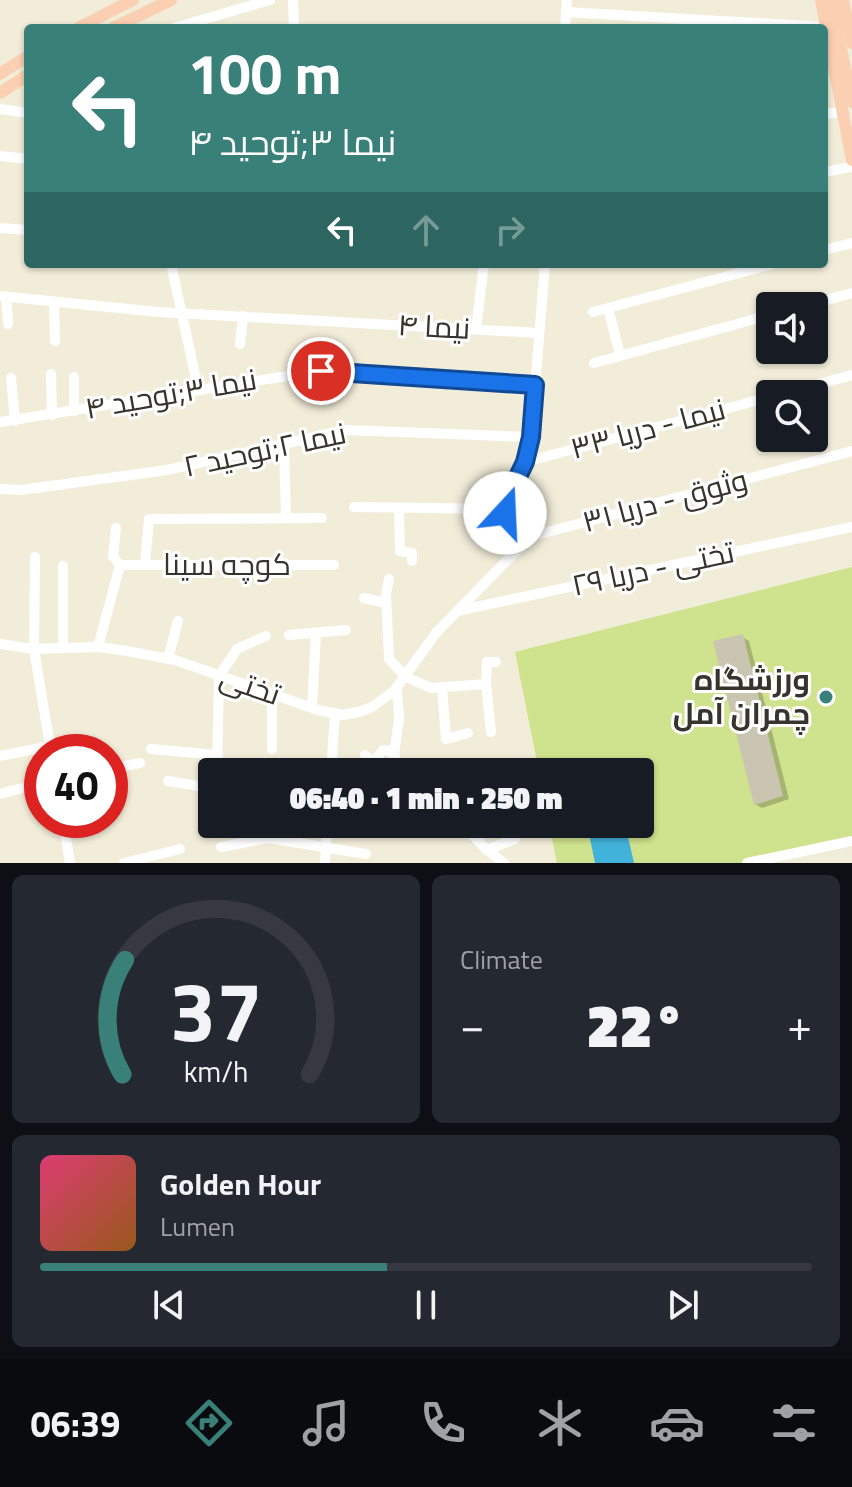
<!DOCTYPE html>
<html lang="en">
<head>
<meta charset="utf-8">
<style>
  :root { --surface:#171b24; --page:#242831; --text:#f1f3f6; --muted:#9ea1a6; --line:#363941; --accent:#398079 }
  body { margin:0; font-family:"Titillium Web",Cairo,sans-serif; background:var(--page); color:var(--text); height:100vh; display:flex; flex-direction:column; font-size:30px; white-space:nowrap }
  * { box-sizing:border-box; margin:0 }
  p { font-size:26px; color:var(--muted) }
  .icon { flex:none; width:44px; height:44px; fill:none; stroke:currentColor; stroke-width:2; stroke-linecap:round; stroke-linejoin:round }
  .map { position:relative; height:863px; overflow:hidden }
  .details { display:flex; flex-direction:column; gap:12px; padding:12px; background:#0d0f14; flex:1 }
  .details>* { flex:none }
  .banner { position:absolute; left:24px; top:24px; width:804px; height:244px; border-radius:8px; box-shadow:0 2px 6px #0004; background:#398079; color:#fff; overflow:hidden }
  .buttons { position:absolute; left:756px; top:292px; display:grid; gap:16px }
  .buttons a { display:grid; place-items:center; width:72px; height:72px; border-radius:8px; background:var(--surface); box-shadow:0 2px 6px #0004; font-size:40px }
  .speed { position:absolute; left:24px; top:734px; display:flex; gap:16px; font-size:40px; font-weight:700; text-align:center }
  .speed>* { display:grid; place-content:center; width:104px; height:104px; border-radius:50%; background:var(--surface); box-shadow:0 2px 6px #0004; line-height:1 }
  .speed .limit { border:12px solid #d22; background:#fff; color:#111 }
  .pin { position:absolute; display:grid; place-items:center; width:68px; height:68px; color:#fff; margin:-34px; border:4px solid #fff; border-radius:50%; box-shadow:0 2px 8px #0007 }
  .me { position:absolute; width:88px; margin:-44px; rotate:20deg; stroke-linejoin:round; filter:drop-shadow(0 0 6px #0008) }
  .turn { display:flex; align-items:center; gap:28px; height:168px; padding:0 32px; font-size:36px }
  .turn .icon { width:104px; height:104px; stroke-width:2.5 }
  .turn b { display:block; font-size:56px; line-height:68px }
  .lanes { display:flex; align-items:center; height:76px; padding:0 32px; background:#0003; justify-content:center; gap:40px; direction:ltr }
  .lanes .off { opacity:.35 }
  .big { font-size:60px; font-weight:800; line-height:1.1 }
  .details .card { flex:1; display:flex; flex-direction:column; justify-content:center; gap:12px; min-width:0; padding:0 28px; border-radius:12px; background:var(--page) }
  .details .dial { align-items:center; gap:0 }
  .dial svg { height:208px; overflow:visible; fill:none; stroke:var(--line); stroke-width:7; stroke-linecap:round; text-anchor:middle }
  .dial text { fill:var(--text); stroke:none }
  .song { display:flex; align-items:center; gap:24px }
  .cover { width:96px; height:96px; border-radius:12px; background:linear-gradient(135deg,hsl(340 70% 55%),hsl(30 70% 35%)) }
  .played { height:8px; border-radius:4px; background:linear-gradient(90deg,var(--accent) 45%,var(--line) 45%) }
  .keys { display:flex; justify-content:space-around; direction:ltr }
  .heat { display:flex; justify-content:space-between; align-items:center; font-size:44px; direction:ltr }
  .details .tiles { flex:1; display:grid; gap:12px; grid-template-columns:1fr 1fr }
  .card:last-child { grid-column:span 2 }
  .trip { position:absolute; left:198px; top:758px; width:456px; height:80px; border-radius:8px; background:var(--surface); box-shadow:0 2px 6px #0004; font-weight:800; line-height:80px; text-align:center }
  .menu { display:flex; height:128px; justify-content:space-around; align-items:center; background:#090b0e; color:var(--muted) }
  .menu .icon { width:56px; height:56px }
  .menu .current { color:var(--accent) }
  .menu b { font-size:36px; color:var(--text) }
  .map>svg:first-child { display:block }
  .green { fill:#cfe28d }
  .water { fill:#41b2d9 }
  .shadow { fill:#0003 }
  .building { fill:#c9c5b1 }
  .lines { fill:none; stroke-linecap:round; stroke-linejoin:round }
  .minor { stroke:#fff; stroke-width:10 }
  .major { stroke:#fbcfb1; stroke-width:12 }
  .route-casing { stroke:#114b97; stroke-width:20 }
  .route { stroke:#1a73e8; stroke-width:14 }
  .poi-dot { fill:#398079; stroke:#fff; stroke-width:3 }
  .labels { text-anchor:middle; stroke-width:6; stroke-linejoin:round; paint-order:stroke }
  .street-label { font-size:30px; fill:#36342c; stroke:#fff }
  .poi-label { font-size:30px; font-weight:bold; fill:#36342c; stroke:#fff; text-anchor:end }
</style>
</head>
<body>
<div class="map">
<svg width="852" height="863" viewBox="0 0 852 863">
  <rect width="100%" height="100%" fill="#f2edd9"/>
  <polygon class="green" points="852,567 852,838 747,863 557,863 549,824 640,824 640,772 539,772 515,652"/>
  <polygon class="water" points="587,824 625,824 634,863 595,863"/>
  <polygon class="shadow" points="742,637 749,641 789,799 762,808 755,804"/>
  <polygon class="building" points="743,634 783,796 754,805 713,641"/>
  <g class="lines">
    <g class="minor">
      <polyline points="293,0 294,28"/>
      <polyline points="566,12 826,27"/>
      <polyline points="174,28 270,0"/>
      <polyline points="565,28 567,0"/>
      <polyline points="0,109 28,113"/>
      <polyline points="824,114 842,112"/>
      <polyline points="0,156 28,159"/>
      <polyline points="824,172 852,167"/>
      <polyline points="0,228 28,230"/>
      <polyline points="824,250 852,243"/>
      <polyline points="171,264 198,388"/>
      <polyline points="0,296 158,312 539,333"/>
      <polyline points="6,297 8,324"/>
      <polyline points="54,302 55,341"/>
      <polyline points="805,306 852,293"/>
      <polyline points="608,308 620,355"/>
      <polyline points="593,312 773,264"/>
      <polyline points="476,329 484,264"/>
      <polyline points="240,344 243,316"/>
      <polyline points="594,363 770,315"/>
      <polyline points="51,374 52,415"/>
      <polyline points="11,378 15,421"/>
      <polyline points="782,394 852,375"/>
      <polyline points="74,411 74,377"/>
      <polyline points="0,422 312,372 535,385"/>
      <polyline points="284,444 286,518"/>
      <polyline points="525,462 770,397"/>
      <polyline points="0,489 21,490 167,470 346,430 531,437"/>
      <polyline points="354,507 504,509"/>
      <polyline points="399,508 400,551 412,553 412,561"/>
      <polyline points="116,528 113,556 120,565"/>
      <polyline points="525,538 852,451"/>
      <polyline points="525,538 503,508 525,462 531,437 545,264"/>
      <polyline points="35,557 34,649 51,752"/>
      <polyline points="120,565 334,565"/>
      <polyline points="145,565 149,519 322,518"/>
      <polyline points="389,579 386,594 389,659 406,677 431,688 486,684 487,662 496,662"/>
      <polyline points="364,598 386,603"/>
      <polyline points="457,611 852,527"/>
      <polyline points="289,635 346,630"/>
      <polyline points="0,644 34,649 98,647 127,651 175,660 318,710 343,715 362,711 372,707 394,691 436,633 520,547 525,538"/>
      <polyline points="63,646 63,566"/>
      <polyline points="98,647 120,565"/>
      <polyline points="168,659 178,621"/>
      <polyline points="486,684 491,732"/>
      <polyline points="442,687 446,739 468,733"/>
      <polyline points="272,694 272,749"/>
      <polyline points="312,708 316,633"/>
      <polyline points="151,749 218,755"/>
      <polyline points="365,755 373,763 375,772"/>
      <polyline points="394,755 399,719 397,688"/>
      <polyline points="0,756 50,746"/>
      <polyline points="373,763 383,750 390,751 395,757 394,764 388,768 380,767 376,761"/>
      <polyline points="218,764 250,766"/>
      <polyline points="110,769 140,763"/>
      <polyline points="217,772 219,676 237,649 266,636"/>
      <polyline points="331,772 335,713"/>
      <polyline points="168,781 212,788"/>
      <polyline points="0,794 42,783"/>
      <polyline points="63,820 70,863"/>
      <polyline points="462,824 487,850 504,863"/>
      <polyline points="221,847 268,838 366,854"/>
      <polyline points="487,850 515,839"/>
      <polyline points="124,863 180,849"/>
      <polyline points="325,863 327,824"/>
      <polyline points="747,863 852,841"/>
    </g>
    <g class="major">
      <polyline points="821,0 852,160"/>
      <polyline points="831,0 852,102"/>
      <polyline points="843,0 852,43"/>
      <polyline points="78,28 133,0"/>
      <polyline points="113,28 171,0"/>
      <polyline points="0,74 28,56"/>
      <polyline points="0,93 28,75"/>
    </g>
  </g>
  <g class="lines">
    <defs>
      <polyline id="route" points="321,371 535,385 531,437 525,462 504,506 505,513"/>
    </defs>
    <use href="#route" class="route-casing"/>
    <use href="#route" class="route"/>
  </g>
  <circle class="poi-dot" cx="826" cy="697" r="8"/>
  <g class="labels">
    <g class="street-label">
      <text transform="translate(434 327) rotate(3)" y="10">نیما ۴</text>
      <text transform="translate(171 394) rotate(-10)" y="10">نیما ۳;توحید ۴</text>
      <text transform="translate(648 429) rotate(-15)" y="10">نیما - دریا ۳۳</text>
      <text transform="translate(265 450) rotate(-12)" y="10">نیما ۲;توحید ۲</text>
      <text transform="translate(665 501) rotate(-15)" y="10">وثوق - دریا ۳۱</text>
      <text x="227" y="575">کوچه سینا</text>
      <text transform="translate(653 569) rotate(-12)" y="10">تختی - دریا ۲۹</text>
      <text transform="translate(250 686) rotate(19)" y="10">تختی</text>
    </g>
    <g class="poi-label">
      <text x="810" y="690">ورزشگاه<tspan x="810" dy="34">چمران آمل</tspan></text>
    </g>
  </g>
</svg>
<div class="buttons">
<a><svg class="icon" aria-label="sound" viewBox="0 0 24 24"><path d="M4 9h4l5-4v14l-5-4H4zM17 9q2 3 0 6"/></svg></a>
<a><svg class="icon" aria-label="search" viewBox="0 0 24 24"><circle cx="10" cy="10" r="6"/><path d="M15 15l6 6"/></svg></a>
</div>
<div class="speed"><div class="limit">40</div></div>
<div class="pin" style="left:321px;top:371px;background:#d93025"><svg class="icon" aria-label="arrive" viewBox="0 0 24 24"><path d="M6 21V4h12l-3 4 3 4H6"/></svg></div>
<svg class="me" style="left:505px;top:513px" viewBox="-20 -20 40 40"><circle r="19" fill="#fff"/><path d="M0-13L10 11 0 6-10 11z" fill="#1a73e8"/></svg>
<div class="trip">06:40 · 1 min · 250 m</div>
<div class="banner">
<div class="turn"><svg class="icon" aria-label="left" viewBox="0 0 24 24"><path d="M17 20v-9H6M10 6l-5 5 5 5"/></svg><div><b>100 m</b>نیما ۳;توحید ۴</div></div>
<div class="lanes"><svg class="icon" aria-label="left" viewBox="0 0 24 24"><path d="M17 20v-9H6M10 6l-5 5 5 5"/></svg><svg class="icon off" aria-label="ahead" viewBox="0 0 24 24"><path d="M12 20V5M6 11l6-6 6 6"/></svg><svg class="icon off" aria-label="right" viewBox="0 0 24 24"><path d="M7 20v-9h11M14 6l5 5-5 5"/></svg></div>
</div>
</div>
<section class="details">
<div class="tiles">
<div class="card dial"><svg viewBox="0 0 100 80">
<path d="M14 69A42 42 0 1 1 86 69"/>
<path d="M14 69A42 42 0 0 1 15 25" stroke="#398079"/>
<text x="50" y="56" font-size="32" font-weight="700">37</text>
<text x="50" y="72" font-size="11">km/h</text>
</svg></div>
<div class="card"><p>Climate</p>
<div class="heat"><a>−</a><b class="big">22°</b><a>+</a></div>
</div>
<div class="card">
<div class="song"><i class="cover"></i><div><b>Golden Hour</b><p>Lumen</p></div></div>
<div class="played"></div>
<div class="keys"><svg class="icon" aria-label="previous" viewBox="0 0 24 24"><path d="M18 5L8 12l10 7zM5 5v14"/></svg><svg class="icon" aria-label="pause" viewBox="0 0 24 24"><path d="M8 5v14M16 5v14"/></svg><svg class="icon" aria-label="next" viewBox="0 0 24 24"><path d="M6 5l10 7-10 7zM19 5v14"/></svg></div>
</div>
</div>
</section>
<nav class="menu">
<b>06:39</b>
<svg class="icon current" aria-label="directions" viewBox="0 0 24 24"><path d="M12 3l9 9-9 9-9-9zM9 14v-3h6M13 9l2 2-2 2"/></svg>
<svg class="icon" aria-label="music" viewBox="0 0 24 24"><path d="M9 18V5l10-2v13"/><circle cx="6" cy="18" r="3"/><circle cx="16" cy="16" r="3"/></svg>
<svg class="icon" aria-label="phone" viewBox="0 0 24 24"><path d="M5 4h4l2 5-3 2q2 4 5 5l2-3 5 2v4C11 20 4 13 5 4z"/></svg>
<svg class="icon" aria-label="climate" viewBox="0 0 24 24"><path d="M12 3v18M4 7l16 10M4 17L20 7"/></svg>
<svg class="icon" aria-label="car" viewBox="0 0 24 24"><path d="M5 17H2v-5l4-1 3-4h7l3 4 3 1v5h-3M9 17h6M6 11h13"/><circle cx="7" cy="17" r="2"/><circle cx="17" cy="17" r="2"/></svg>
<svg class="icon" aria-label="filters" viewBox="0 0 24 24"><path d="M4 7h16M4 17h16"/><circle cx="9" cy="7" r="2"/><circle cx="15" cy="17" r="2"/></svg>
</nav>
</body>
</html>
